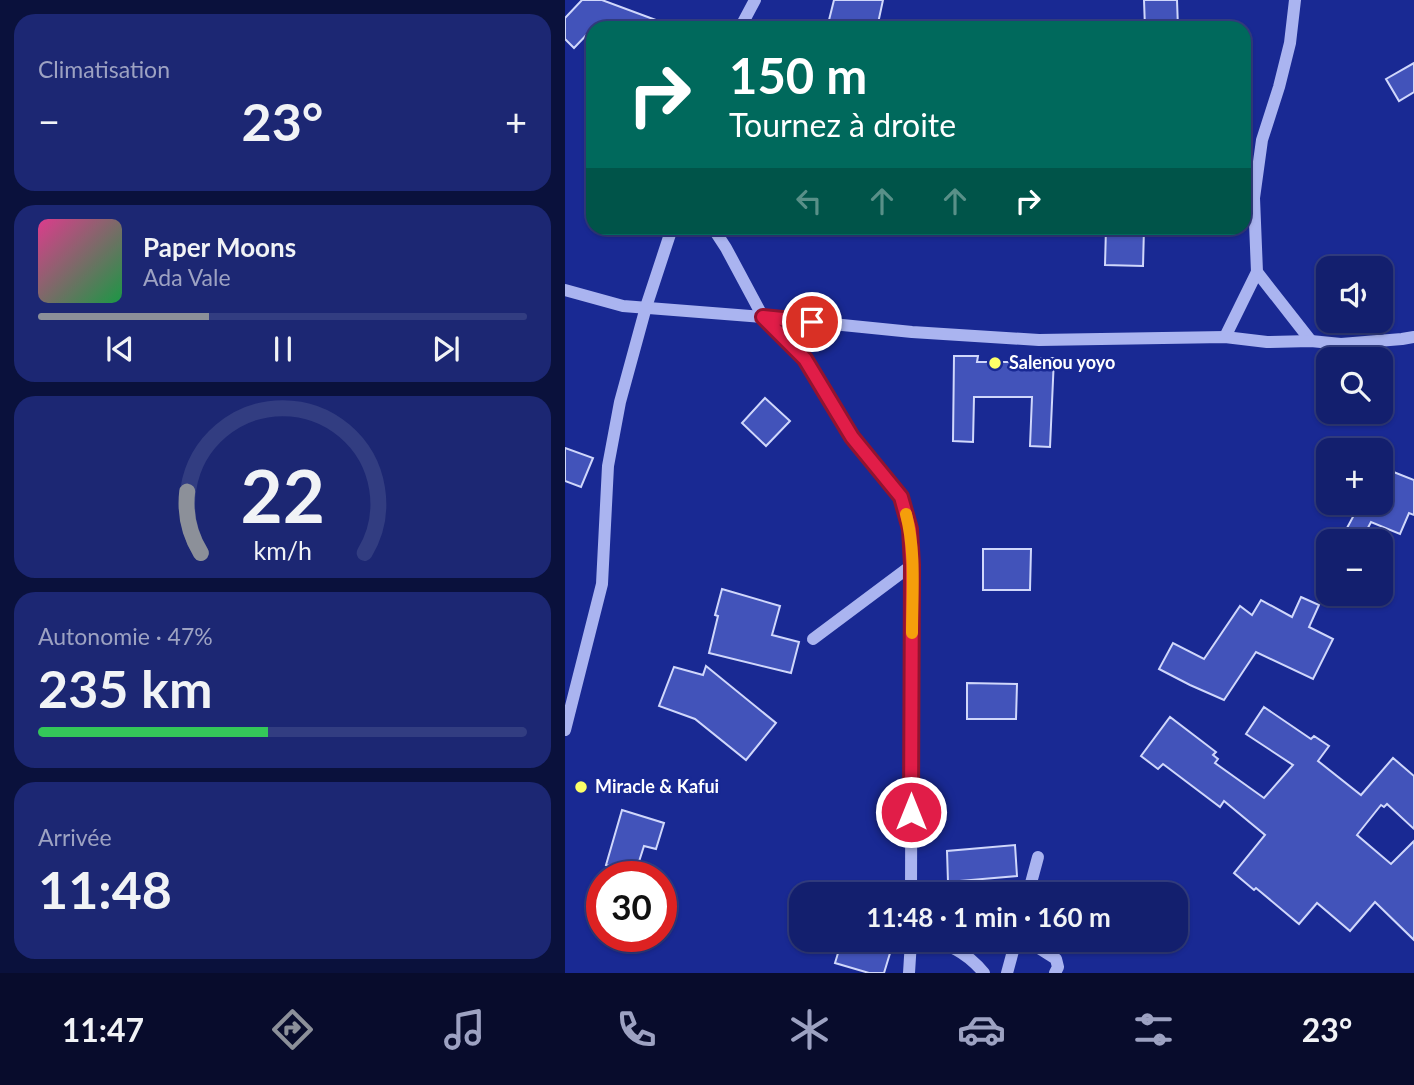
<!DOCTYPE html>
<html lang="fr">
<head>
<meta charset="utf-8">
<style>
  :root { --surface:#131f6e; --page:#1c2773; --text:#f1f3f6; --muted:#9da2c2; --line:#323d81; --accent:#8c9099 }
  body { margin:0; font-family:Lato,sans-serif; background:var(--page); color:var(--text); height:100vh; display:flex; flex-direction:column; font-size:26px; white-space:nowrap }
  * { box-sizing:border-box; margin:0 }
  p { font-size:23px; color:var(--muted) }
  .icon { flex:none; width:38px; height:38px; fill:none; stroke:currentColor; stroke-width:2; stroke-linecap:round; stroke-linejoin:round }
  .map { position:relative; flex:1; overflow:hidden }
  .sheet { display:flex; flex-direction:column; gap:14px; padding:14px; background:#0a113c; width:565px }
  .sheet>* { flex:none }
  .top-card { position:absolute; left:21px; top:21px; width:665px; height:214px; border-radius:21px; box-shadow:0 2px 5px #0004,0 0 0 2px var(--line); background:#00695c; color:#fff; overflow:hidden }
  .fabs { position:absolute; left:751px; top:256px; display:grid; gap:14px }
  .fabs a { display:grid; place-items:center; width:77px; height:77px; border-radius:14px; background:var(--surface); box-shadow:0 2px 5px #0004,0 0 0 2px var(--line); font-size:35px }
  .speed { position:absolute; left:21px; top:861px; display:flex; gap:14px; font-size:35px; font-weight:700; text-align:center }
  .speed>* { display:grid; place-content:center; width:91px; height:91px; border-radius:50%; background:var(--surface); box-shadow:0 2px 5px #0004,0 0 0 2px var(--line); line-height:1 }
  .speed .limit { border:10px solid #d22; background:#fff; color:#111 }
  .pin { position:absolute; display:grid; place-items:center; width:60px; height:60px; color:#fff; margin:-30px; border:4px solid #fff; border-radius:50%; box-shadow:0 2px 7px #0007 }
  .me { position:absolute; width:77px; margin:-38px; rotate:0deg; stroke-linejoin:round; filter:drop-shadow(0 0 5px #0008) }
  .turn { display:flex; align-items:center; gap:24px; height:147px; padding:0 28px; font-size:32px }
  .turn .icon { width:91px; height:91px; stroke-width:2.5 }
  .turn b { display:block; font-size:49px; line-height:60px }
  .lanes { display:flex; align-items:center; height:66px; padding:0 28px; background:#0003; justify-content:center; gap:35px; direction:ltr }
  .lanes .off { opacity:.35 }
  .big { font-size:52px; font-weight:700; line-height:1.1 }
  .sheet .widget { flex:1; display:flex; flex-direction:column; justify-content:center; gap:10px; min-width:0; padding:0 24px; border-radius:21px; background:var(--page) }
  .sheet .dial { align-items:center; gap:0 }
  .dial svg { height:182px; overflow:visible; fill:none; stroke:var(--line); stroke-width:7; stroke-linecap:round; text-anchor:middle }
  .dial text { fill:var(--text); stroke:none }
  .song { display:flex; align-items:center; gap:21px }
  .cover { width:84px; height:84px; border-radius:10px; background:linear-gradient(135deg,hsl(330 70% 55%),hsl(140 70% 35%)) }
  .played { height:7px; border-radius:4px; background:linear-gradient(90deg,var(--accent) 35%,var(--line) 35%) }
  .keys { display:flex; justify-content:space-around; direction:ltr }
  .heat { display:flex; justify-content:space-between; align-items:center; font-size:38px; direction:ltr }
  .charge { height:10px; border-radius:5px; background:linear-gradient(90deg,#34c759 47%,var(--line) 0) }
  .trip { position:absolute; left:224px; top:882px; width:399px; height:70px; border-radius:21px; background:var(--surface); box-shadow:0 2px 5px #0004,0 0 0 2px var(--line); font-weight:700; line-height:70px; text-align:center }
  .menu { display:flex; height:112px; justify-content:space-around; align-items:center; background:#080c2c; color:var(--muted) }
  .menu .icon { width:49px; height:49px }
  .menu .current { color:var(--accent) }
  .menu b { font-size:32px; color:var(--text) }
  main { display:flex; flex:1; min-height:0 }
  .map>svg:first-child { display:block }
  .building { fill:#4253ba; stroke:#d0d7fb; stroke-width:2 }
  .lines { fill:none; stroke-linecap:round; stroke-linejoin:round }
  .minor { stroke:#aab4f0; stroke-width:12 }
  .route-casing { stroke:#92132f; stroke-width:18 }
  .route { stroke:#e11d48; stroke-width:12 }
  .slow { stroke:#f59e0b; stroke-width:12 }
  .poi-dot { fill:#fdff68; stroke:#192993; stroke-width:2.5 }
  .labels { text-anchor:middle; stroke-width:5; stroke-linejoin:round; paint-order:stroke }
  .poi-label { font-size:18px; font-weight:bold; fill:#fff; stroke:#192993; text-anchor:start }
</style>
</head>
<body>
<main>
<section class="sheet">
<div class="widget"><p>Climatisation</p>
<div class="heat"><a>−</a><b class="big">23°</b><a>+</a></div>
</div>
<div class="widget">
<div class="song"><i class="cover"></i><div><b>Paper Moons</b><p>Ada Vale</p></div></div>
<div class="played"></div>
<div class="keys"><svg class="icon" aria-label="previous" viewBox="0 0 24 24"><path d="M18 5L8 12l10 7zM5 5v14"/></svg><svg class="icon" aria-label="pause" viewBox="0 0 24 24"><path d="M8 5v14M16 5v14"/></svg><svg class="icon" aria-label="next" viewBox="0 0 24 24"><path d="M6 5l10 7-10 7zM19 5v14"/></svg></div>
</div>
<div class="widget dial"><svg viewBox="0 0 100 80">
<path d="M14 69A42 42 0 1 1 86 69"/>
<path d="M14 69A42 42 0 0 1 8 42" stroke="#8c9099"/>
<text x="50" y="56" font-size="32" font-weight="700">22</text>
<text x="50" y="72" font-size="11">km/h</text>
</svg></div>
<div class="widget"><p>Autonomie · 47%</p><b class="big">235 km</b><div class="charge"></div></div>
<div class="widget"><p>Arrivée</p><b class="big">11:48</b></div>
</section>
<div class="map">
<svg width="849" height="973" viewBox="0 0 849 973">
  <rect width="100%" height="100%" fill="#192993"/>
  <g class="building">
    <polygon points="17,0 37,0 107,26 107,28 28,28 9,48 0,39 0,18"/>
    <polygon points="269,0 318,0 312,28 262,28"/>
    <polygon points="579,0 612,0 613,28 580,28"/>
    <polygon points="849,63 849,92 834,101 821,79"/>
    <polygon points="541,228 579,228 578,266 540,265"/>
    <polygon points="389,356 413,356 412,362 471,362 471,358 489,358 485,447 465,446 467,397 409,397 408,442 388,441"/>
    <polygon points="200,398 225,421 201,446 177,423"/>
    <polygon points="0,448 28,458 16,487 0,481"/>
    <polygon points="826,471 849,480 849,515 844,513 835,534 806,522 796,541 775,541 789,515 759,502 816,502 816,490"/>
    <polygon points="418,549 466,549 465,590 418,590"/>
    <polygon points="157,589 215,606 207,635 234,642 226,673 144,653 153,616 150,615"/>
    <polygon points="736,597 754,605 744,627 768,639 748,679 691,652 659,700 625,685 594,669 608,643 639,659 675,606 687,615 696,600 727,617"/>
    <polygon points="141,666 211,723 181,760 130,719 94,706 109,667 138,675"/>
    <polygon points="402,683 452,684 451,719 402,719"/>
    <polygon points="699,707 746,739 749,736 764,746 753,761 796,795 828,758 849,776 849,829 822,804 819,807 816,805 792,835 826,864 849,841 849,940 810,902 785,931 752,903 734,924 691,888 689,890 669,873 700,835 659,801 655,807 598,764 593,769 576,756 605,717 651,752 648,755 653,759 650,763 699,798 728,765 681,734"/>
    <polygon points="57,810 99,823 91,849 79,846 70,874 41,865"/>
    <polygon points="450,845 452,876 383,882 382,851"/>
    <polygon points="277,940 329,940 319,973 304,973 270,963"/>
  </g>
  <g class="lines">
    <g class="minor">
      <polyline points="730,0 725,43 714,87 697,140 689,198 692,272 746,341"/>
      <polyline points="175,28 190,0"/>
      <polyline points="148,228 161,248 198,317 240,359 287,437 336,497 345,529 347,565 346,894"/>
      <polyline points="0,290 58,306 198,317 347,332 474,340 660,337 702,342 746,341 776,344 837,339 849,337"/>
      <polyline points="660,337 692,272"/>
      <polyline points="248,639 347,565"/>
      <polyline points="0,730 37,584 43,466 55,402 81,307 107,228"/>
      <polyline points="463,894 473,857"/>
      <path d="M361,940C385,943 404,955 419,973"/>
      <polyline points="461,940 491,959 493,967 490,973"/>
      <polyline points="344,973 346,941 350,940"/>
      <polyline points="442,973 451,940"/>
    </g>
  </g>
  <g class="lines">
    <defs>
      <polyline id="route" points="247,322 198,317 240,359 287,437 336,497 345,529 347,565 346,812"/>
    </defs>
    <use href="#route" class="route-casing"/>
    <use href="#route" class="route"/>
    <path class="slow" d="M341,514C351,552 347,594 347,633"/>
  </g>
  <g class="poi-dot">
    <circle cx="430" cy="363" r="7"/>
    <circle cx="16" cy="787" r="7"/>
  </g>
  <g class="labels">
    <g class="poi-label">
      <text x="444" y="369">Salenou yoyo</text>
      <text x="30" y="793">Miracle &amp; Kafui</text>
    </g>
  </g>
</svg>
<div class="fabs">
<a><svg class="icon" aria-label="sound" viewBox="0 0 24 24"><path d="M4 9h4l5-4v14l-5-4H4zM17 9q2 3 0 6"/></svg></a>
<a><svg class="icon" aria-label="search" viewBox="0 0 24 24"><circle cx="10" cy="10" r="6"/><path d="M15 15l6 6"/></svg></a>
<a>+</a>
<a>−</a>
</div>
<div class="speed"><div class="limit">30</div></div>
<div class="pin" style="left:247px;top:322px;background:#d93025"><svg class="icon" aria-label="arrive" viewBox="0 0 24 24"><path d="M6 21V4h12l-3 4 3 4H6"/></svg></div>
<svg class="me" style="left:346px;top:812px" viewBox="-20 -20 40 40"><circle r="17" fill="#e11d48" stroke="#fff" stroke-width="3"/><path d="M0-11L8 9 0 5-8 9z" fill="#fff"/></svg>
<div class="trip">11:48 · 1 min · 160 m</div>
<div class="top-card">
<div class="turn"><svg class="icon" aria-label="right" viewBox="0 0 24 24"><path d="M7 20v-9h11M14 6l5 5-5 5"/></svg><div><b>150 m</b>Tournez à droite</div></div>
<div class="lanes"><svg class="icon off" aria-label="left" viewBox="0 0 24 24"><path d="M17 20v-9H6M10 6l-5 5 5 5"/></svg><svg class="icon off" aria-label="ahead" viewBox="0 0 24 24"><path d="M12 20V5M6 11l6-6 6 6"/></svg><svg class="icon off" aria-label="ahead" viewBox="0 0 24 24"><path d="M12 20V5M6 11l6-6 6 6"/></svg><svg class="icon" aria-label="right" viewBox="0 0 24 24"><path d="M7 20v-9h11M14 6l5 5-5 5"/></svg></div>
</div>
</div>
</main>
<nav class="menu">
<b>11:47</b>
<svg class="icon current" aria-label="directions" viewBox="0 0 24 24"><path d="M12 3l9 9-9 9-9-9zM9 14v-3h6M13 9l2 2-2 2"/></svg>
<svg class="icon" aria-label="music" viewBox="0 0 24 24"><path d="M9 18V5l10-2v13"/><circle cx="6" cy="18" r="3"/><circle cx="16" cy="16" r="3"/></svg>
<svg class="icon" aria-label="phone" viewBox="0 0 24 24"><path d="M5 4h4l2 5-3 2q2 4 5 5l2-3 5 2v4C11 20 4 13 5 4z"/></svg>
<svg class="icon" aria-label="climate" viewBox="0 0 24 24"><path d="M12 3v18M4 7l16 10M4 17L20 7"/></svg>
<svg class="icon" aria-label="car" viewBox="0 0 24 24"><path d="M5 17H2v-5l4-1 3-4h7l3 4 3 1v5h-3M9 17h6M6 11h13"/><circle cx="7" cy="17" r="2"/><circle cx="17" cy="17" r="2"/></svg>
<svg class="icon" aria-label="filters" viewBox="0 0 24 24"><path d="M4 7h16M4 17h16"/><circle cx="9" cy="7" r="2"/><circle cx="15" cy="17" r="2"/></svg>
<b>23°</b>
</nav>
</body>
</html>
